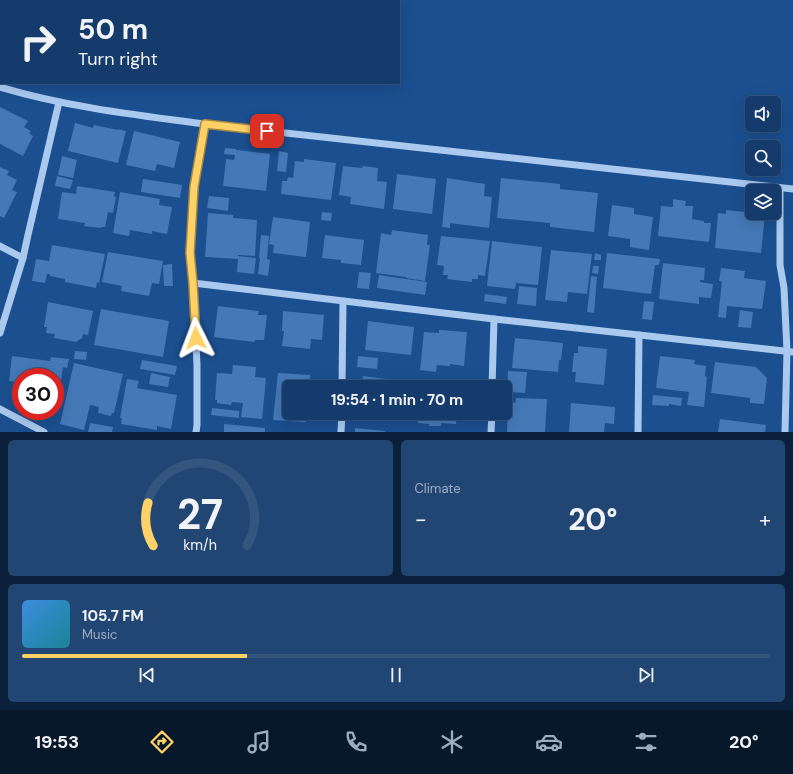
<!DOCTYPE html>
<html lang="en">
<head>
<meta charset="utf-8">
<style>
  :root { --surface:#143b6b; --page:#214673; --text:#f1f3f6; --muted:#9dadc1; --line:#33557e; --accent:#ffd166 }
  body { margin:0; font-family:"DM Sans",sans-serif; background:var(--page); color:var(--text); height:100vh; display:flex; flex-direction:column; font-size:15px; white-space:nowrap }
  * { box-sizing:border-box; margin:0 }
  p { font-size:13px; color:var(--muted) }
  .icon { flex:none; width:22px; height:22px; fill:none; stroke:currentColor; stroke-width:2; stroke-linecap:round; stroke-linejoin:round }
  .map { position:relative; height:432px; overflow:hidden }
  .details { display:flex; flex-direction:column; gap:8px; padding:8px; background:#0b203b; flex:1 }
  .details>* { flex:none }
  .guide { position:absolute; left:0px; top:0px; width:400px; height:84px; box-shadow:0 4px 16px #0002,0 0 0 1px var(--line); background:#143b6b; color:var(--text); overflow:hidden }
  .fabs { position:absolute; left:745px; top:96px; display:grid; gap:8px }
  .fabs a { display:grid; place-items:center; width:36px; height:36px; border-radius:6px; background:var(--surface); box-shadow:0 4px 16px #0002,0 0 0 1px var(--line); font-size:20px }
  .speed { position:absolute; left:12px; top:368px; display:flex; gap:8px; font-size:20px; font-weight:700; text-align:center }
  .speed>* { display:grid; place-content:center; width:52px; height:52px; border-radius:50%; background:var(--surface); box-shadow:0 4px 16px #0002,0 0 0 1px var(--line); line-height:1 }
  .speed .limit { border:6px solid #d22; background:#fff; color:#111 }
  .pin { position:absolute; display:grid; place-items:center; width:34px; height:34px; color:#fff; margin:-17px; border-radius:8px; box-shadow:0 2px 6px #0006 }
  .me { position:absolute; width:44px; margin:-22px; rotate:357deg; stroke-linejoin:round; filter:drop-shadow(0 0 3px #0008) }
  .turn { display:flex; align-items:center; gap:14px; height:84px; padding:0 12px; font-size:18px }
  .turn .icon { width:52px; height:52px; stroke-width:2.5 }
  .turn b { display:block; font-size:28px; line-height:34px }
  .big { font-size:30px; font-weight:700; line-height:1.1 }
  .details .widget { flex:1; display:flex; flex-direction:column; justify-content:center; gap:6px; min-width:0; padding:0 14px; border-radius:6px; background:var(--page) }
  .details .dial { align-items:center; gap:0 }
  .dial svg { height:104px; overflow:visible; fill:none; stroke:var(--line); stroke-width:7; stroke-linecap:round; text-anchor:middle }
  .dial text { fill:var(--text); stroke:none }
  .song { display:flex; align-items:center; gap:12px }
  .cover { width:48px; height:48px; border-radius:6px; background:linear-gradient(135deg,hsl(210 70% 55%),hsl(190 70% 35%)) }
  .played { height:4px; border-radius:2px; background:linear-gradient(90deg,var(--accent) 30%,var(--line) 30%) }
  .keys { display:flex; justify-content:space-around; direction:ltr }
  .heat { display:flex; justify-content:space-between; align-items:center; font-size:22px; direction:ltr }
  .details .tiles { flex:1; display:grid; gap:8px; grid-template-columns:1fr 1fr }
  .widget:last-child { grid-column:span 2 }
  .trip { position:absolute; left:282px; top:380px; width:230px; height:40px; border-radius:6px; background:var(--surface); box-shadow:0 4px 16px #0002,0 0 0 1px var(--line); font-weight:700; line-height:40px; text-align:center }
  .tab-bar { display:flex; height:64px; justify-content:space-around; align-items:center; background:#08182b; color:var(--muted) }
  .tab-bar .icon { width:28px; height:28px }
  .tab-bar .current { color:var(--accent) }
  .tab-bar b { font-size:18px; color:var(--text) }
  .map>svg:first-child { display:block }
  .building { fill:#4478b7 }
  .lines { fill:none; stroke-linecap:round; stroke-linejoin:round }
  .minor { stroke:#a9c9ee; stroke-width:7 }
  .route-casing { stroke:#a68842; stroke-width:10 }
  .route { stroke:#ffd166; stroke-width:7 }
</style>
</head>
<body>
<div class="map">
<svg width="793" height="432" viewBox="0 0 793 432">
  <rect width="100%" height="100%" fill="#1b4f8f"/>
  <g class="building">
    <polygon points="0,107 28,121 24,127 31,131 29,133 33,136 23,156 0,144"/>
    <polygon points="75,123 93,128 94,125 118,130 118,129 126,131 118,163 68,151"/>
    <polygon points="134,131 180,142 174,168 157,164 155,171 126,165"/>
    <polygon points="225,148 236,149 236,150 270,154 266,191 223,186 226,159 234,160 235,155 224,154"/>
    <polygon points="279,151 288,153 286,172 277,171"/>
    <polygon points="62,156 77,160 73,178 58,175"/>
    <polygon points="304,159 336,163 331,200 281,194 282,181 287,181 288,177 293,178 295,161 304,162"/>
    <polygon points="343,166 362,168 363,166 378,168 377,181 387,182 384,209 350,204 351,197 339,195"/>
    <polygon points="0,167 9,171 7,175 17,180 12,190 17,192 4,218 0,216"/>
    <polygon points="397,174 436,179 432,214 393,209"/>
    <polygon points="57,176 73,180 70,189 55,186"/>
    <polygon points="447,178 485,184 484,196 492,197 489,228 450,223 450,228 442,227"/>
    <polygon points="501,178 560,184 560,189 598,193 594,232 550,227 550,223 497,218"/>
    <polygon points="143,179 182,185 180,198 141,192"/>
    <polygon points="77,186 115,192 114,196 116,197 113,213 108,212 105,227 101,227 101,228 84,226 85,223 58,219 62,192 76,194"/>
    <polygon points="120,192 160,199 159,205 172,207 167,234 152,231 152,234 130,230 129,236 113,233"/>
    <polygon points="209,196 229,198 228,211 207,208"/>
    <polygon points="673,199 686,201 685,206 693,206 692,219 704,221 704,223 711,223 709,242 658,236 661,206 673,207"/>
    <polygon points="612,205 634,208 634,214 653,217 649,250 630,247 630,239 608,236"/>
    <polygon points="726,210 765,214 761,253 715,248 718,213 726,214"/>
    <polygon points="322,212 332,213 331,221 321,220"/>
    <polygon points="208,213 233,215 233,218 257,220 255,256 238,255 238,256 256,258 254,274 237,272 238,259 205,257"/>
    <polygon points="273,217 310,222 306,257 273,253 274,245 269,244"/>
    <polygon points="392,230 428,235 427,245 430,245 425,281 406,278 406,277 376,273 381,233 391,235"/>
    <polygon points="261,235 269,236 267,259 270,260 268,276 258,274 260,258 259,258"/>
    <polygon points="325,235 364,240 361,265 341,263 341,260 322,258"/>
    <polygon points="441,236 490,241 485,276 478,275 478,279 472,279 472,282 447,279 448,275 443,275 444,266 437,265"/>
    <polygon points="492,241 542,247 538,285 516,283 515,289 487,286"/>
    <polygon points="52,245 105,254 99,283 97,282 96,288 65,282 65,279 50,276 50,274 47,274 45,283 32,281 36,259 49,261"/>
    <polygon points="551,250 592,254 587,294 568,292 567,302 545,300"/>
    <polygon points="108,252 163,261 159,284 152,283 149,296 121,291 122,286 102,282"/>
    <polygon points="595,253 601,255 601,260 594,260"/>
    <polygon points="607,253 660,259 659,265 655,265 651,294 603,288"/>
    <polygon points="663,263 705,268 704,280 700,280 700,282 713,284 711,298 699,297 699,304 659,299"/>
    <polygon points="172,264 173,286 164,286 163,265"/>
    <polygon points="593,266 599,266 598,274 592,273"/>
    <polygon points="721,268 745,271 744,278 766,281 762,309 727,306 726,318 718,317 722,282 719,281"/>
    <polygon points="359,272 371,273 369,289 357,288"/>
    <polygon points="379,275 427,282 425,295 377,288"/>
    <polygon points="591,276 597,277 594,313 587,312"/>
    <polygon points="519,286 537,288 536,306 517,304"/>
    <polygon points="485,294 507,297 506,304 484,301"/>
    <polygon points="644,301 654,302 652,320 642,319"/>
    <polygon points="48,302 93,311 88,335 83,334 82,338 76,342 54,338 55,334 46,333 47,327 44,327"/>
    <polygon points="218,306 259,311 258,315 267,315 264,340 255,340 254,342 214,337"/>
    <polygon points="101,309 169,321 163,357 94,345"/>
    <polygon points="740,310 753,312 751,328 738,327"/>
    <polygon points="283,311 324,315 322,340 311,339 310,349 282,346 284,331 282,331"/>
    <polygon points="368,321 414,327 411,355 365,350"/>
    <polygon points="439,330 467,332 464,366 450,364 450,366 437,365 436,372 420,370 424,332 439,333"/>
    <polygon points="515,338 563,343 561,360 559,360 558,372 512,368"/>
    <polygon points="578,346 607,349 604,385 575,382 576,372 572,372 574,353 578,353"/>
    <polygon points="75,351 87,352 86,360 74,359"/>
    <polygon points="12,356 50,361 51,357 69,359 67,368 63,367 59,393 55,393 55,377 21,377 21,386 17,385 17,382 9,381"/>
    <polygon points="358,356 378,358 377,369 357,367"/>
    <polygon points="660,356 695,360 694,364 706,366 705,376 707,377 704,407 687,405 689,392 656,388"/>
    <polygon points="142,360 177,366 175,375 140,369"/>
    <polygon points="715,362 756,367 767,378 764,404 750,403 750,398 711,393"/>
    <polygon points="74,363 123,374 114,413 112,413 111,416 98,413 99,407 90,405 84,430 60,424"/>
    <polygon points="233,365 256,367 255,377 266,378 262,419 241,417 243,403 232,402 231,405 217,403 217,400 215,400 217,373 232,374"/>
    <polygon points="508,371 527,372 525,393 507,392"/>
    <polygon points="151,373 170,377 168,387 149,384"/>
    <polygon points="278,373 310,375 309,387 289,387 289,413 306,413 306,422 273,420"/>
    <polygon points="363,376 410,382 409,387 362,387"/>
    <polygon points="127,379 139,381 137,388 177,395 171,429 157,426 157,430 121,424 122,418 120,418"/>
    <polygon points="653,395 682,398 681,406 669,404 669,406 652,405"/>
    <polygon points="516,398 547,399 545,432 507,432 508,409 512,409 512,403 515,403"/>
    <polygon points="571,403 615,407 614,424 605,423 604,432 569,432"/>
    <polygon points="212,408 239,411 239,418 211,415"/>
    <polygon points="311,413 330,413 330,421 311,419"/>
    <polygon points="419,413 457,413 456,424 441,423 441,426 429,426 429,424 418,423"/>
    <polygon points="720,419 766,425 765,432 718,432"/>
    <polygon points="90,423 113,427 112,432 88,432"/>
    <polygon points="224,424 265,428 265,432 224,432"/>
    <polygon points="355,428 385,431 385,432 355,432"/>
  </g>
  <g class="lines">
    <g class="minor">
      <path d="M0,87C67,107 136,115 205,124L793,189"/>
      <polyline points="780,188 780,265 784,288 787,351 785,432"/>
      <polyline points="0,246 23,258 0,333"/>
      <polyline points="23,258 28,235 59,102"/>
      <polyline points="193,283 494,319 793,352"/>
      <polyline points="342,387 343,301"/>
      <polyline points="492,387 494,319"/>
      <polyline points="0,409 44,432"/>
      <polyline points="196,432 197,425 197,365 193,283 190,253 194,187 205,124"/>
      <polyline points="341,432 342,413"/>
      <polyline points="491,432 492,413"/>
      <polyline points="638,432 639,335"/>
    </g>
  </g>
  <g class="lines">
    <defs>
      <polyline id="route" points="196,338 193,283 190,253 194,187 205,124 267,131"/>
    </defs>
    <use href="#route" class="route-casing"/>
    <use href="#route" class="route"/>
  </g>
</svg>
<div class="fabs">
<a><svg class="icon" aria-label="sound" viewBox="0 0 24 24"><path d="M4 9h4l5-4v14l-5-4H4zM17 9q2 3 0 6"/></svg></a>
<a><svg class="icon" aria-label="search" viewBox="0 0 24 24"><circle cx="10" cy="10" r="6"/><path d="M15 15l6 6"/></svg></a>
<a><svg class="icon" aria-label="layers" viewBox="0 0 24 24"><path d="M12 4l9 5-9 5-9-5zM3 14l9 5 9-5"/></svg></a>
</div>
<div class="speed"><div class="limit">30</div></div>
<div class="pin" style="left:267px;top:131px;background:#d93025"><svg class="icon" aria-label="arrive" viewBox="0 0 24 24"><path d="M6 21V4h12l-3 4 3 4H6"/></svg></div>
<svg class="me" style="left:196px;top:338px" viewBox="-20 -20 40 40"><path d="M0-17L14 15 0 8-14 15z" fill="#ffd166" stroke="#fff" stroke-width="4"/></svg>
<div class="trip">19:54 · 1 min · 70 m</div>
<div class="guide">
<div class="turn"><svg class="icon" aria-label="right" viewBox="0 0 24 24"><path d="M7 20v-9h11M14 6l5 5-5 5"/></svg><div><b>50 m</b>Turn right</div></div>
</div>
</div>
<section class="details">
<div class="tiles">
<div class="widget dial"><svg viewBox="0 0 100 80">
<path d="M14 69A42 42 0 1 1 86 69"/>
<path d="M14 69A42 42 0 0 1 10 36" stroke="#ffd166"/>
<text x="50" y="56" font-size="32" font-weight="700">27</text>
<text x="50" y="72" font-size="11">km/h</text>
</svg></div>
<div class="widget"><p>Climate</p>
<div class="heat"><a>−</a><b class="big">20°</b><a>+</a></div>
</div>
<div class="widget">
<div class="song"><i class="cover"></i><div><b>105.7 FM</b><p>Music</p></div></div>
<div class="played"></div>
<div class="keys"><svg class="icon" aria-label="previous" viewBox="0 0 24 24"><path d="M18 5L8 12l10 7zM5 5v14"/></svg><svg class="icon" aria-label="pause" viewBox="0 0 24 24"><path d="M8 5v14M16 5v14"/></svg><svg class="icon" aria-label="next" viewBox="0 0 24 24"><path d="M6 5l10 7-10 7zM19 5v14"/></svg></div>
</div>
</div>
</section>
<nav class="tab-bar">
<b>19:53</b>
<svg class="icon current" aria-label="directions" viewBox="0 0 24 24"><path d="M12 3l9 9-9 9-9-9zM9 14v-3h6M13 9l2 2-2 2"/></svg>
<svg class="icon" aria-label="music" viewBox="0 0 24 24"><path d="M9 18V5l10-2v13"/><circle cx="6" cy="18" r="3"/><circle cx="16" cy="16" r="3"/></svg>
<svg class="icon" aria-label="phone" viewBox="0 0 24 24"><path d="M5 4h4l2 5-3 2q2 4 5 5l2-3 5 2v4C11 20 4 13 5 4z"/></svg>
<svg class="icon" aria-label="climate" viewBox="0 0 24 24"><path d="M12 3v18M4 7l16 10M4 17L20 7"/></svg>
<svg class="icon" aria-label="car" viewBox="0 0 24 24"><path d="M5 17H2v-5l4-1 3-4h7l3 4 3 1v5h-3M9 17h6M6 11h13"/><circle cx="7" cy="17" r="2"/><circle cx="17" cy="17" r="2"/></svg>
<svg class="icon" aria-label="filters" viewBox="0 0 24 24"><path d="M4 7h16M4 17h16"/><circle cx="9" cy="7" r="2"/><circle cx="15" cy="17" r="2"/></svg>
<b>20°</b>
</nav>
</body>
</html>
